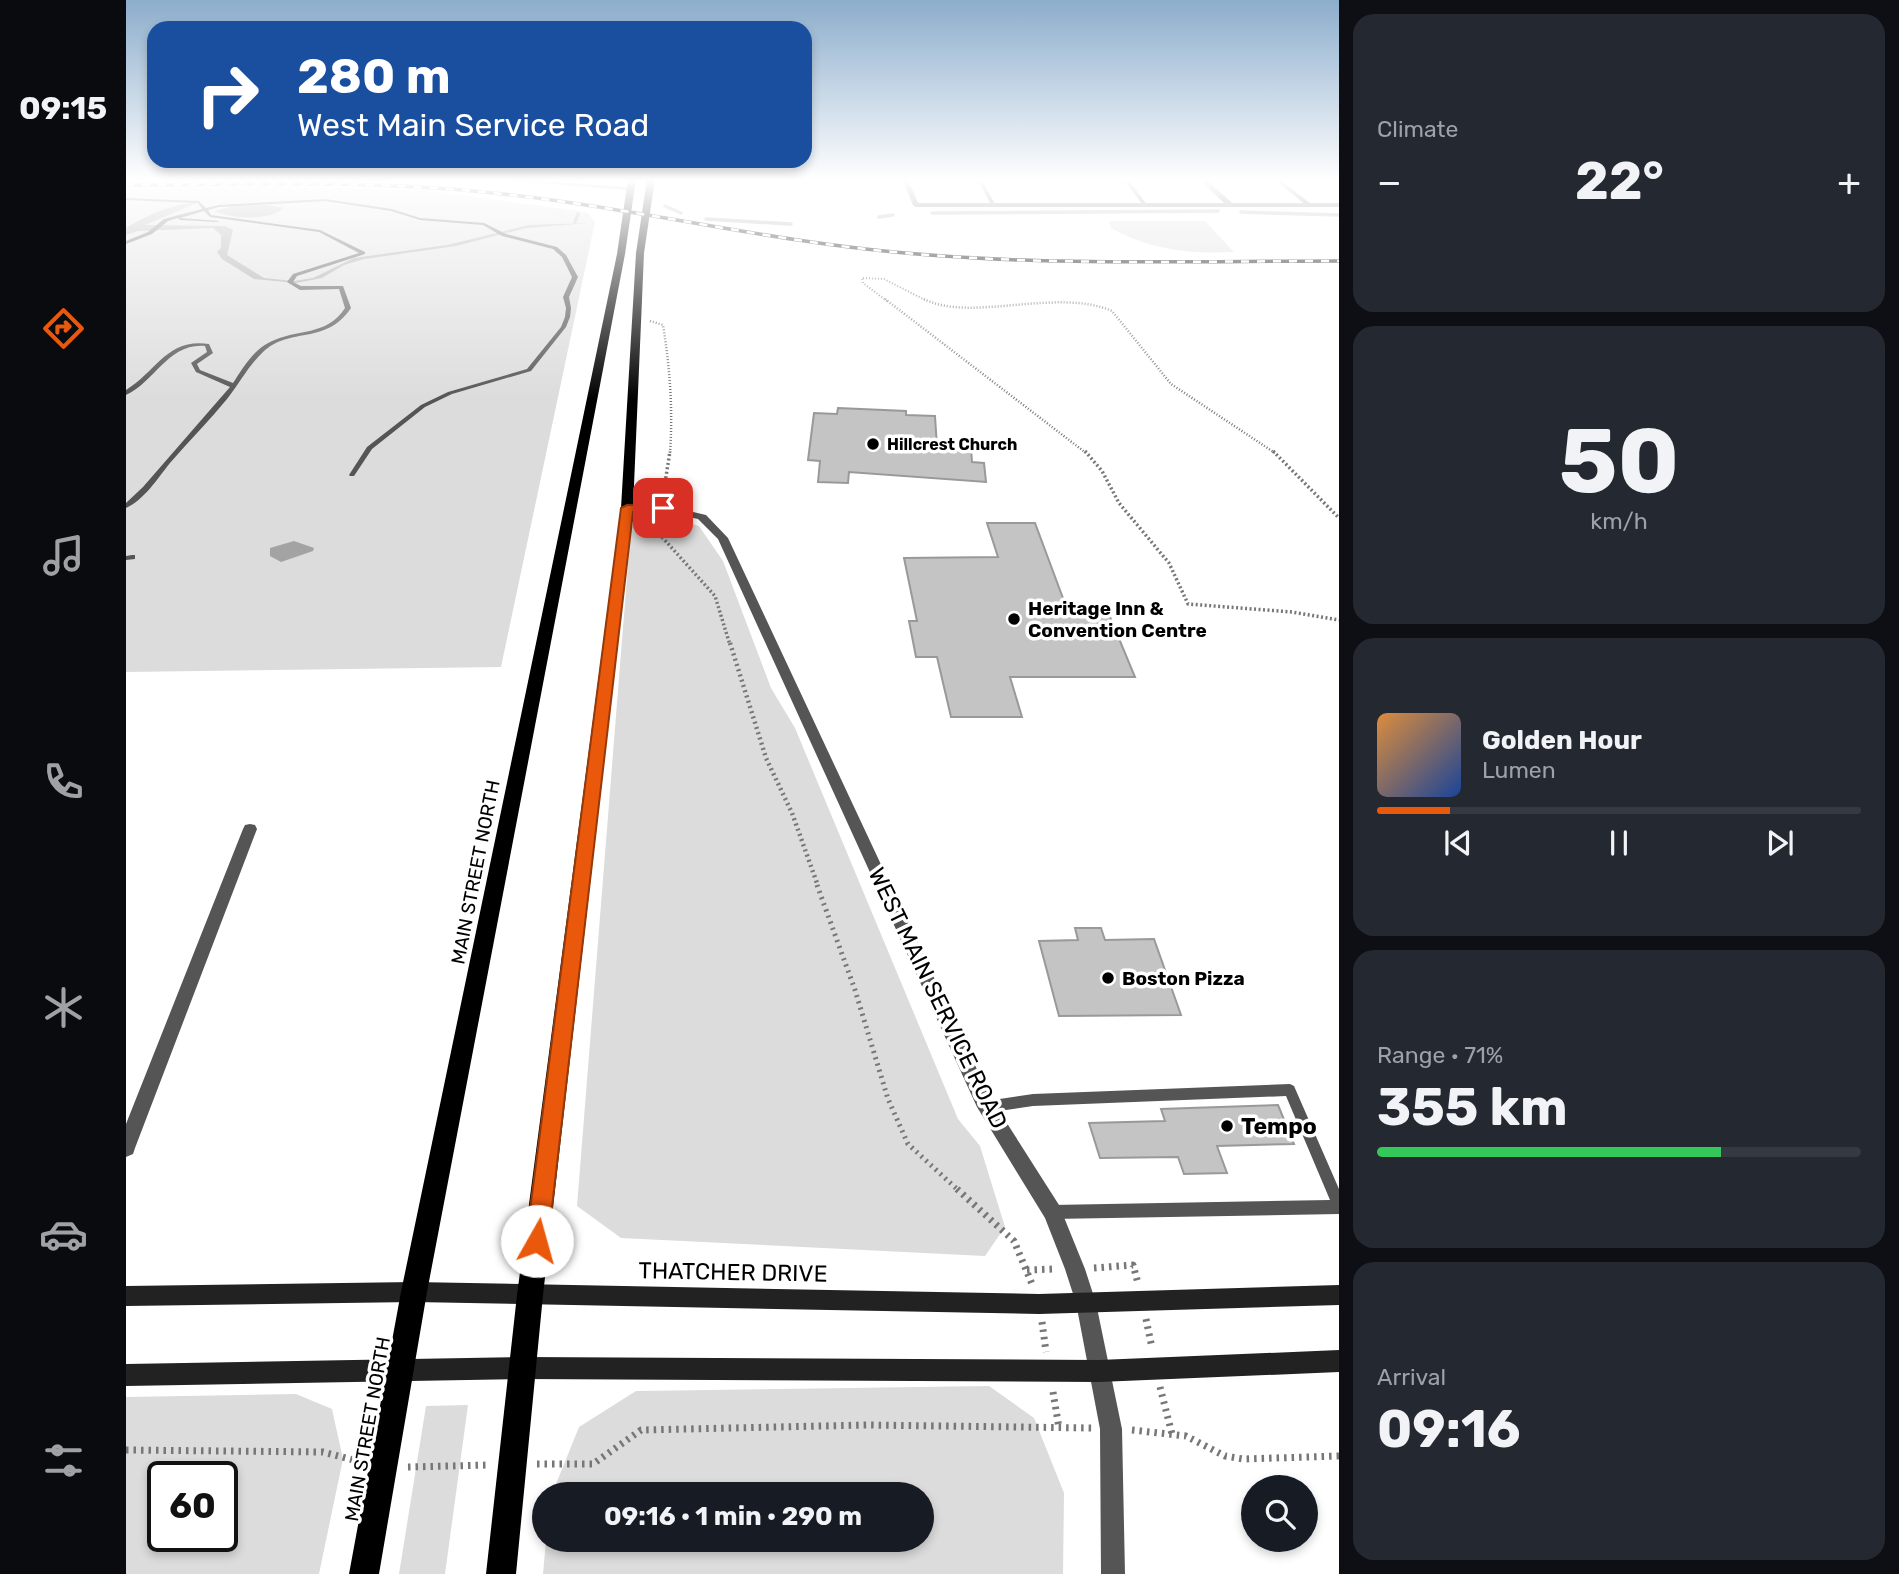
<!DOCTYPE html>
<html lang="en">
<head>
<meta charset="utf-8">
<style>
  :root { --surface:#171b24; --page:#242831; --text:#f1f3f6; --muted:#9ea1a6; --line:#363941; --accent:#ea580c }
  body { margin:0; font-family:Rubik,sans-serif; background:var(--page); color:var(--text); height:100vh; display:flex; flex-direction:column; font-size:26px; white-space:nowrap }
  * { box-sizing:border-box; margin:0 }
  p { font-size:23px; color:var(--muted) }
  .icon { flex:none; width:38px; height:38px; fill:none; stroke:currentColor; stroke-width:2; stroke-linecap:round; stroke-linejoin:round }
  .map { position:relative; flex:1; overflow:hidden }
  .panel { display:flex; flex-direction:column; gap:14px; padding:14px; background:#0d0f14; width:560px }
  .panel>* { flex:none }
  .hud { position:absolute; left:21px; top:21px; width:665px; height:147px; border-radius:21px; box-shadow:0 4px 10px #0003; background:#1a4fa0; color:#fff; overflow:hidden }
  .buttons { position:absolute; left:1115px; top:1475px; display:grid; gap:14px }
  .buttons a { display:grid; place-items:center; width:77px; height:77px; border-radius:50%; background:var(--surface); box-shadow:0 4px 10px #0003; font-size:35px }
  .speed { position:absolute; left:21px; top:1461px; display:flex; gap:14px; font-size:35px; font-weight:700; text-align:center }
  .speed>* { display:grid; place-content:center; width:91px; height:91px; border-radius:50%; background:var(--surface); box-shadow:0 4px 10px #0003; line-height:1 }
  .speed .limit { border:4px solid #111; border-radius:10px; background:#fff; color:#111 }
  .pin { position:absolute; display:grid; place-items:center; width:60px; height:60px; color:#fff; margin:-30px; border-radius:14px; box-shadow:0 4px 10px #0006 }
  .me { position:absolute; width:77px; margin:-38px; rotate:7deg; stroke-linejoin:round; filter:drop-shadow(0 0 5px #0008) }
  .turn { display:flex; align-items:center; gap:24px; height:147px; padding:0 35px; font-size:32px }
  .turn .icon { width:91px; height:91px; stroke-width:2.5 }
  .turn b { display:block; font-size:49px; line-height:60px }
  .big { font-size:52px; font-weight:700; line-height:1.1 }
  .panel .widget { flex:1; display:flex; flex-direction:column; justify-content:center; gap:10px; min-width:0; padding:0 24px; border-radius:21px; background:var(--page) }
  .panel .dial { align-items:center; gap:0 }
  .dial b { font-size:91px; line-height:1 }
  .song { display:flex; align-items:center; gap:21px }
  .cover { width:84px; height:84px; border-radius:10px; background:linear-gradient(135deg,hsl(30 70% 55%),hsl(220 70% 35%)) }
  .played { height:7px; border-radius:4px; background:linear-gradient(90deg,var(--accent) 15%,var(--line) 15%) }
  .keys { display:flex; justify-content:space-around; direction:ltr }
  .heat { display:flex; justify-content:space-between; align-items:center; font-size:38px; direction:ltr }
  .charge { height:10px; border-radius:5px; background:linear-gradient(90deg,#34c759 71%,var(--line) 0) }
  .trip { position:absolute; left:406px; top:1482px; width:402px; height:70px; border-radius:35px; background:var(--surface); box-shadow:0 4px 10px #0003; font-weight:700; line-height:70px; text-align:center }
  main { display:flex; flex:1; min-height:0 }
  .tabs { display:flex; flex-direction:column; width:126px; justify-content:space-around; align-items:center; background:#090b0e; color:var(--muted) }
  .tabs .icon { width:49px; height:49px }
  .tabs .active { color:var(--accent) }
  .tabs b { font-size:32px; color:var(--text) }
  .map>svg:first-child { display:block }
  .green { fill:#dcdcdc; fill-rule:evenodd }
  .water { fill:#a3a3a3 }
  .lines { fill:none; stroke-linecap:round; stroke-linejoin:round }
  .stream { stroke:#a3a3a3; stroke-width:3.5 }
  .building { fill:#c4c4c4; stroke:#999; stroke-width:2 }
  .path-far5 { stroke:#777; stroke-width:2; stroke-dasharray:1 2; stroke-linecap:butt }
  .path-far4 { stroke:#777; stroke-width:2.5; stroke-dasharray:1 2; stroke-linecap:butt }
  .path-far3 { stroke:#777; stroke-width:3.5; stroke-dasharray:2 2.5; stroke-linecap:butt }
  .path-far2 { stroke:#777; stroke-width:4.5; stroke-dasharray:2 3.5; stroke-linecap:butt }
  .path-far1 { stroke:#777; stroke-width:5; stroke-dasharray:2 4.5; stroke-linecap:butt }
  .path { stroke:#777; stroke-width:7; stroke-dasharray:2.5 5; stroke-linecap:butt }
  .service { fill:#555; fill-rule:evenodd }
  .minor { fill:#555; fill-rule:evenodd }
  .secondary { fill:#222; fill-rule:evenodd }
  .primary { fill:#000; fill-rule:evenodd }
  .rail-casing { stroke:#000; stroke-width:3.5 }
  .rail { stroke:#fff; stroke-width:2.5; stroke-dasharray:8; stroke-linecap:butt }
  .route { fill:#ea580c; stroke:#983908; stroke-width:2 }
  .poi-dot { fill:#000; stroke:#fff; stroke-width:2.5 }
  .labels { text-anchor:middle; stroke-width:7; stroke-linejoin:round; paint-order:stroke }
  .far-poi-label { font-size:16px; font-weight:bold; fill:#000; stroke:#fff; text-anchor:start }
  .poi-label { font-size:19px; font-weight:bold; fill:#000; stroke:#fff; text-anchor:start }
  .street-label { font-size:19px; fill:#000; stroke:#fff }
  .near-street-label { font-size:23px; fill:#000; stroke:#fff }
  .near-poi-label { font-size:23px; font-weight:bold; fill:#000; stroke:#fff; text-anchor:start }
</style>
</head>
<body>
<main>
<nav class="tabs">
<b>09:15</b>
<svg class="icon active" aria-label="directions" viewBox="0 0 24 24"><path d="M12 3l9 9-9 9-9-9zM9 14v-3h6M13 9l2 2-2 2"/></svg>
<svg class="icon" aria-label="music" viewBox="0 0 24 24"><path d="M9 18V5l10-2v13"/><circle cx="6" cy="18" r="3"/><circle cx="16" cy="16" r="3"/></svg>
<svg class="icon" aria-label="phone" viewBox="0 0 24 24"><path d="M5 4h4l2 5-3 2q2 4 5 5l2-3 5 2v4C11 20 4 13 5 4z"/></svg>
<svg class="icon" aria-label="climate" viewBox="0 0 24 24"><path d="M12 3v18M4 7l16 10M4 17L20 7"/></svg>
<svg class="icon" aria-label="car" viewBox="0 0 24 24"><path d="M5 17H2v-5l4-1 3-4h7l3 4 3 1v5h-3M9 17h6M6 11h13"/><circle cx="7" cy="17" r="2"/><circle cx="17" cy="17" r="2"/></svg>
<svg class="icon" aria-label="filters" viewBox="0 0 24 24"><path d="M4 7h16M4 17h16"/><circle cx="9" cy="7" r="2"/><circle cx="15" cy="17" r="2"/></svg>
</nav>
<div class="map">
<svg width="1213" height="1574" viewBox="0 0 1213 1574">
  <rect width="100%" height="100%" fill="#fff"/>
  <g class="green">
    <polygon points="94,185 296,190 461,212 469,222 375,667 0,672 0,186"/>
    <path d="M983,221H1079L1108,252C1063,254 1025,250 985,228Z"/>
    <polygon points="532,514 573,526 597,561 645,688 669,728 832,1119 854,1146 879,1227 859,1256 495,1238 451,1206 505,527 512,518"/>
    <polygon points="863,1386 908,1418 938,1493 937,1574 417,1574 420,1540 796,1540 796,1494 426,1494 453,1427 510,1391"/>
    <path d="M170,1394L206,1409L217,1459L193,1574H0V1397ZM37,1477H96V1536H37Z"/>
    <polygon points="342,1405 319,1574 273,1574 300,1406"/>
  </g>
  <g class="water">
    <path d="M71,203L19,225L99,226L107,230L101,255L138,278L168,281L187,278L228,258L321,245L403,225L463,223L400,228L330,246L238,259L218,265L196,278L170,283L128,279L96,259L91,252L95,248V235L87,228L12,231L0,235V228C19,216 48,203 71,203Z"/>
    <path d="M141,205L158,208C143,221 106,219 89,211L108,206Z"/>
    <polygon points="168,541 188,548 187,551 155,562 144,556 144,548"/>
  </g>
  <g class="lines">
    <g class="stream">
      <polyline points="539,206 555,213"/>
      <polyline points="1115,212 1213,215"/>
      <polyline points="806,213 1092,211"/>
      <polyline points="753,217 767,215"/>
      <polyline points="580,219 665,224"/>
      <polyline points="449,222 452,214"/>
    </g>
  </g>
  <g class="building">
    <polygon points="712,408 780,411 780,415 809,416 811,447 845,448 846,462 858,463 860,482 723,472 722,483 692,482 694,461 682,460 688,413 711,414"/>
    <polygon points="861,523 909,523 944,617 984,617 1009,677 884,677 896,717 825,717 811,657 790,657 783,621 791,621 778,558 872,557"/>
    <polygon points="949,928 975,928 979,940 1028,939 1055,1015 933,1016 913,941 952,940"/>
    <polygon points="1152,1105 1168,1144 1091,1146 1101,1173 1058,1174 1052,1157 974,1158 963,1123 1039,1121 1035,1109"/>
  </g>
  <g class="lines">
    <g class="path-far5">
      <polyline points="927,179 935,192"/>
      <polyline points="761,301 737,283 736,278 758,279 801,301"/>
    </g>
    <g class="path-far4">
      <polyline points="759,299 960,453"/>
      <path d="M798,299C844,323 931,287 986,311L1045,384L1149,453"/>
      <path d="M524,321L537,325C544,368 547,410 544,453"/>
    </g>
    <g class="path-far3">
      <polyline points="959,451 976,471 993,503 1043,563 1062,604 1166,612 1213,620"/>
      <polyline points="1147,451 1213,518"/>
      <polyline points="537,496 544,451"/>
      <polyline points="535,519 536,537 589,596 604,645"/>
    </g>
    <polyline class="path-far2" points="604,643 640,758 666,813 692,886"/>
    <polyline class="path-far1" points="691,885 729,990 762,1099 782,1144 833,1191"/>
    <g class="path">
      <polyline points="831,1189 888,1241 906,1284"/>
      <polyline points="968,1268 1007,1265 1012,1283"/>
      <polyline points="901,1270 928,1269"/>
      <polyline points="1020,1319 1026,1348"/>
      <polyline points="916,1322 920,1352"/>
      <polyline points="1034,1387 1046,1434"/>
      <polyline points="927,1392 933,1428"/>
      <polyline points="1006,1430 1060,1436 1099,1456 1117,1459 1213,1456"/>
      <polyline points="0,1450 197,1452 235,1462"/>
      <polyline points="411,1464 467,1464 515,1430 742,1425 966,1428"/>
      <polyline points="282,1467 364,1465"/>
    </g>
    <g class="service">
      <polygon points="851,179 855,179 870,206 866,206"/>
      <polygon points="997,179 1002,179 1021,205 1017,205"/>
      <polygon points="1148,179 1153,179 1185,204 1185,206 1181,206"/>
      <path d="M0,198L73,201L80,208L93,205L199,199L266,209L294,218L358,223L380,234L431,247L440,255L452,277L443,297L445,308L444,317L440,327L405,371L326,394L299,407L246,449L228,476H224L223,475L241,447L295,405L322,392L401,369L435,327L439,317L440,308L437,297L446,277L436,257L427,249L376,236L357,225L294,220L265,211L199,201L93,207L82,210L85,215L194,230L239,252V254L171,276L167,282L175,286H217L225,308C199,346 165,326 137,352C123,365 113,384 101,399C83,421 63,441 44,463C31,479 19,499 0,508V503L17,487L104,387L70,372L65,363L81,352L79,346C42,343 30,381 0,395V390C31,371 41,338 83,344L87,353L71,364L74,370L107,383C117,368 127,350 144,342C172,328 200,337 219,308L213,289L174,290L161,282L167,274L233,253L193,232L84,217L78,211L54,218L93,221L91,222L54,220L52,218L42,221L26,234L0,244V241L22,232L38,219L76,209L72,203L0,200Z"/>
      <polygon points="6,555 9,555 9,559 0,560 0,556"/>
      <polygon points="1164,1084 1168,1086 1213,1189 1213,1214 926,1219 921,1217 919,1212 921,1207 926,1205 1204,1200 1160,1096 907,1106 860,1113 856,1111 854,1107 856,1103 860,1101 907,1094"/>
    </g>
    <g class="minor">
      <polygon points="358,179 397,179 508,188 505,190"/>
      <polygon points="776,179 782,179 792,203 1098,203 1073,179 1080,179 1106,203 1213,203 1213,207 790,207 787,205"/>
      <polygon points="501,505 537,505 580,515 602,538 863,1095 933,1205 959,1269 970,1303 996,1429 999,1574 975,1574 974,1429 950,1303 939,1269 919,1218 851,1107 592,539 572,519 537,511 497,510 496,508"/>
      <polygon points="124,824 129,825 131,829 9,1148 7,1154 0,1157 0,1124 117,829 119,825"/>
    </g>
    <g class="secondary">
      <polygon points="288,1282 913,1294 1213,1285 1213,1305 913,1314 288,1302 0,1306 0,1286"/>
      <polygon points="1213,1350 1213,1372 973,1382 397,1379 0,1386 0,1364 397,1357 973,1360"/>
    </g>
    <g class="primary">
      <polygon points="502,179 510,179 499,254 301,1292 253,1574 223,1574 275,1292 491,254"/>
      <polygon points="521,179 529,179 518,253 507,508 417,1295 390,1574 360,1574 391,1295 495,508 510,253"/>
    </g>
    <defs>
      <path id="rail" d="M0,185C122,184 245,180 367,193C505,207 640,241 779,253C923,266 1068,261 1213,261"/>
    </defs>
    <use href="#rail" class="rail-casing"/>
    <use href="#rail" class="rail"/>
  </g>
  <linearGradient id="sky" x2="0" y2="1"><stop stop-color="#8cadcc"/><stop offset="0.45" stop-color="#fff"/><stop offset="1" stop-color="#fff" stop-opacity="0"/></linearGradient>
  <rect width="1213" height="400" fill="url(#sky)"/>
  <polygon class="route" points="537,504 541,505 541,510 507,512 422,1241 419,1249 411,1252 403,1249 400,1241 495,508 501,505"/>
  <g class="poi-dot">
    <circle cx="747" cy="444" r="7"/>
    <circle cx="888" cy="619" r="7"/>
    <circle cx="982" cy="978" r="7"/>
    <circle cx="1101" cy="1126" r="7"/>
  </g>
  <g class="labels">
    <g class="far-poi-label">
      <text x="761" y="450">Hillcrest Church</text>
    </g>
    <g class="poi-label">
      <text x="902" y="615">Heritage Inn &amp;<tspan x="902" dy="22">Convention Centre</tspan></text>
      <text x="996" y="985">Boston Pizza</text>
    </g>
    <g class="street-label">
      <text transform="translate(349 872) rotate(-79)" y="7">MAIN STREET NORTH</text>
      <text transform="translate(241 1429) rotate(-80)" y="7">MAIN STREET NORTH</text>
    </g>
    <g class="near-street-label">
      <text transform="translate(812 998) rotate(64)" y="8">WEST MAIN SERVICE ROAD</text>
      <text transform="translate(607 1272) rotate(1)" y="8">THATCHER DRIVE</text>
    </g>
    <g class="near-poi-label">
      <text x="1115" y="1134">Tempo</text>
    </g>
  </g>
</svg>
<div class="buttons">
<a><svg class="icon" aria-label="search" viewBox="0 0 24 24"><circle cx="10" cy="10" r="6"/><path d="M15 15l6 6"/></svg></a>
</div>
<div class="speed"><div class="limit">60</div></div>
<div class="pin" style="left:537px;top:508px;background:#d93025"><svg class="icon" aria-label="arrive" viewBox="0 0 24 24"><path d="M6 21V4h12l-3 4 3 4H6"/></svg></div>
<svg class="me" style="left:411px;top:1241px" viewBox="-20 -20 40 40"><circle r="19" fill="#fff"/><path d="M0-13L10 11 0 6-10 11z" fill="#ea580c"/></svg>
<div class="trip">09:16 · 1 min · 290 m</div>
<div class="hud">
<div class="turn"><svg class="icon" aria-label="right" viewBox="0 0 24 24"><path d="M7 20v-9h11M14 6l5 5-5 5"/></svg><div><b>280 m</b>West Main Service Road</div></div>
</div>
</div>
<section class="panel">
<div class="widget"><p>Climate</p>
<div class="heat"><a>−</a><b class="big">22°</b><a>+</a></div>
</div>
<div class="widget dial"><b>50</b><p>km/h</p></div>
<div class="widget">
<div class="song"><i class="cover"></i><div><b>Golden Hour</b><p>Lumen</p></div></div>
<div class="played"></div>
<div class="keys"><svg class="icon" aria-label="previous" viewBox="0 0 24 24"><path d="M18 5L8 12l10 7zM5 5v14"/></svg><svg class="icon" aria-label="pause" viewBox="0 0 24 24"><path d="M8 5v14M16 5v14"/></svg><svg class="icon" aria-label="next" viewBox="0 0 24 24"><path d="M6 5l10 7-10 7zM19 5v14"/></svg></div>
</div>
<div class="widget"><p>Range · 71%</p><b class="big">355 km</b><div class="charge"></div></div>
<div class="widget"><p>Arrival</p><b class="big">09:16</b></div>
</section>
</main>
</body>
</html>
